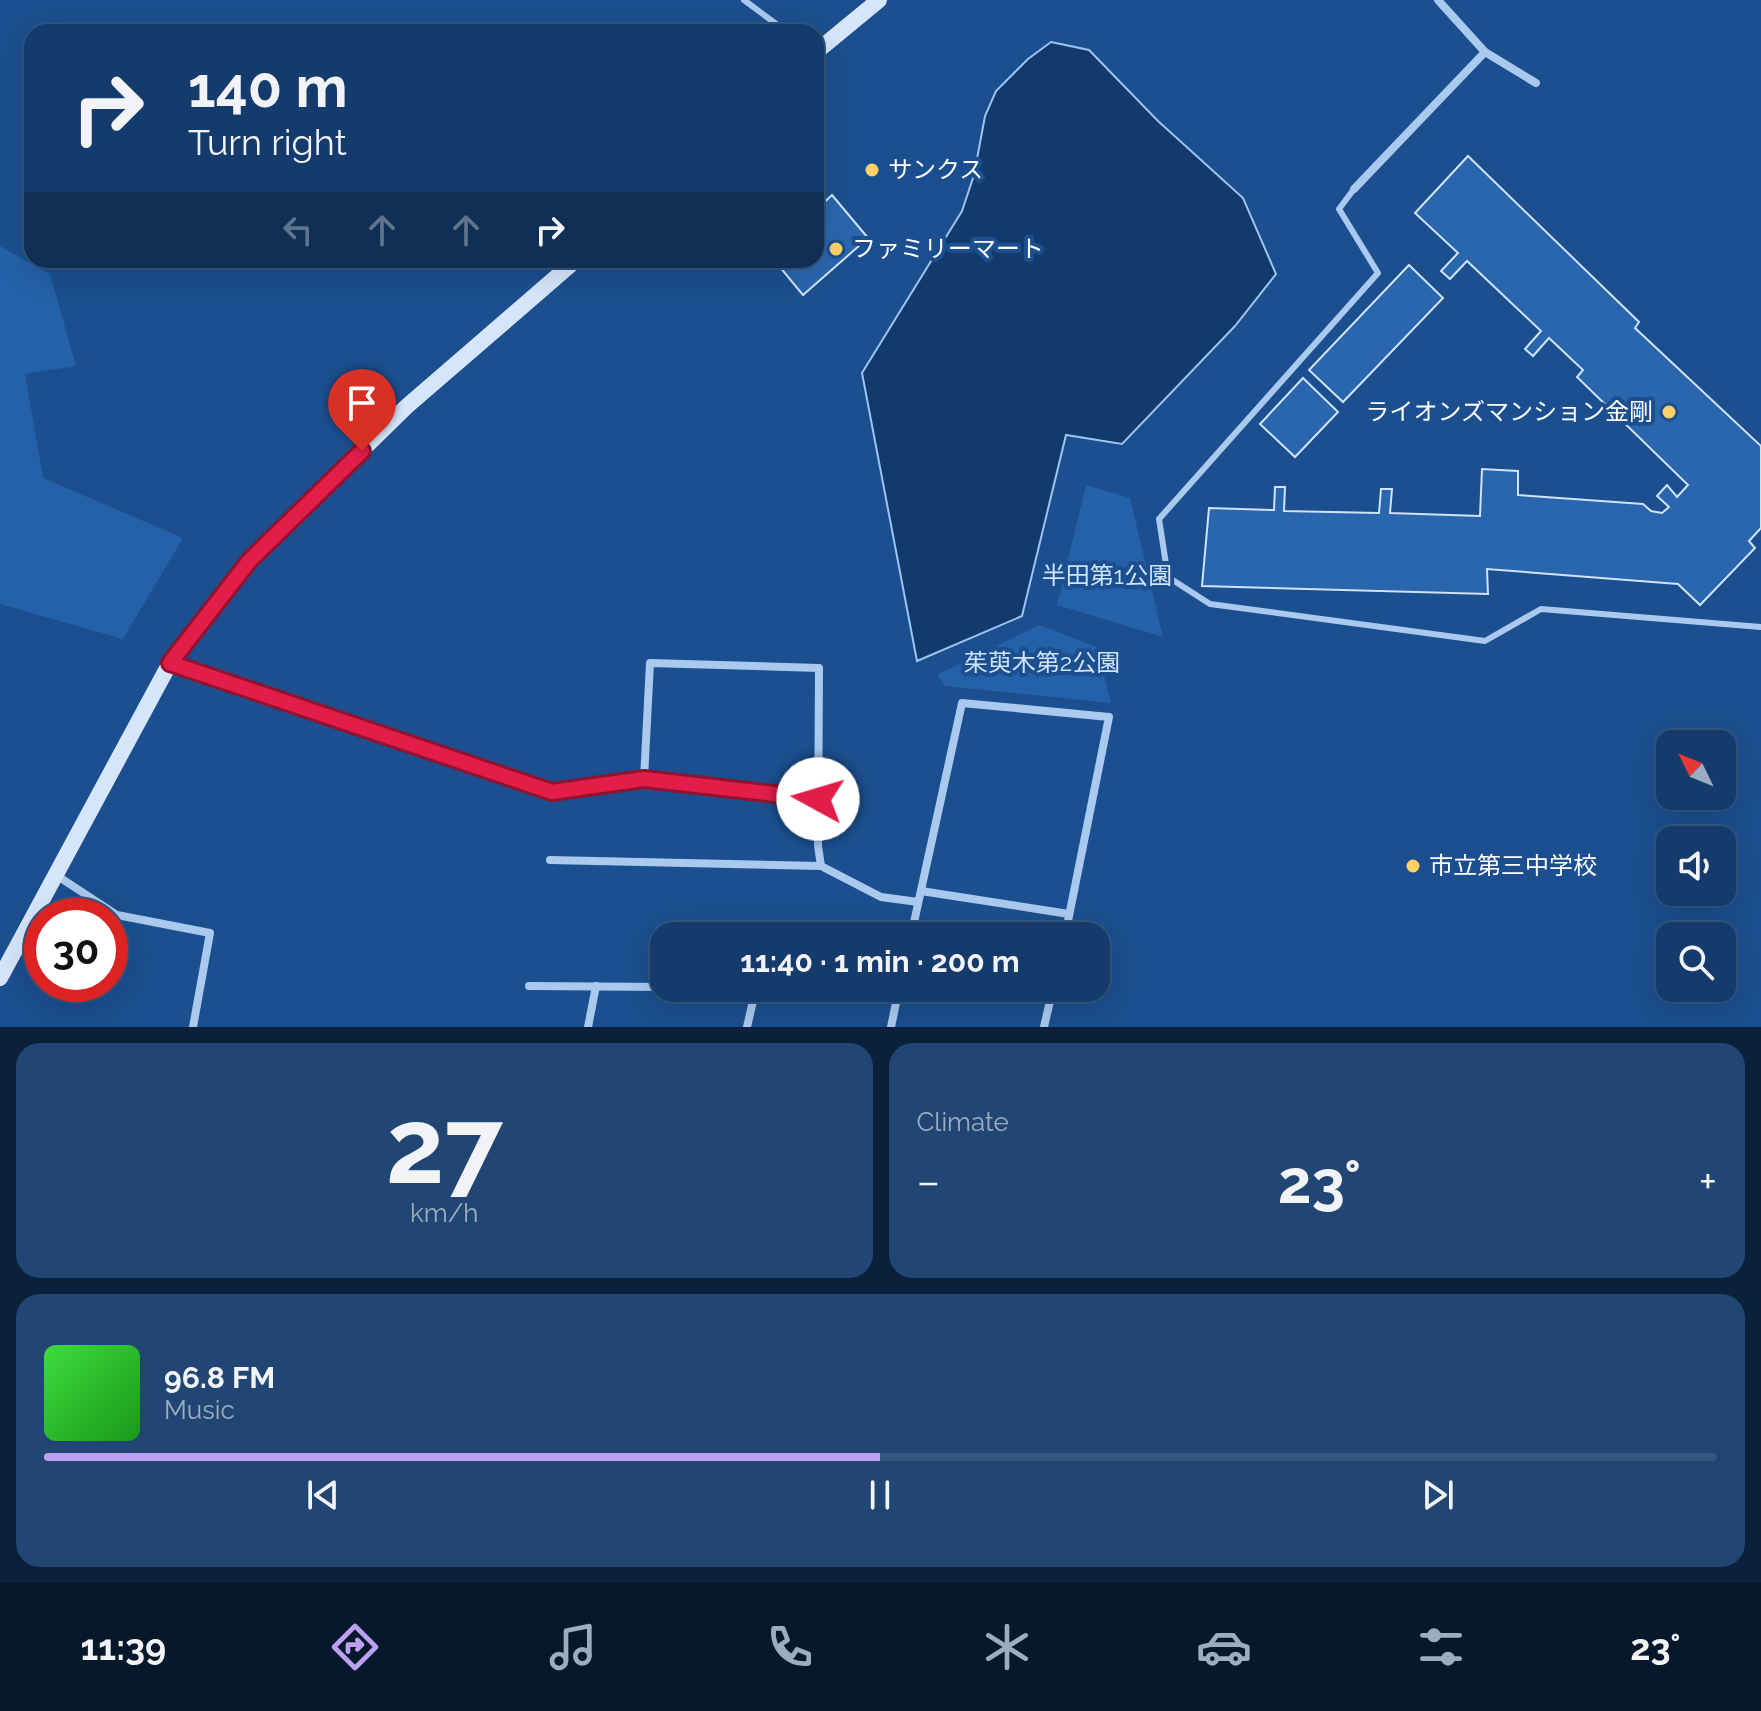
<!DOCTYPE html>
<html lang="en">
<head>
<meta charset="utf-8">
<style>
  :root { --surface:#143b6b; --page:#214673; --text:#f1f3f6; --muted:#9dadc1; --line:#33557e; --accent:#bca0f2 }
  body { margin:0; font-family:Raleway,"Noto Sans JP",sans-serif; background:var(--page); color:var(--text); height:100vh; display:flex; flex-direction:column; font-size:30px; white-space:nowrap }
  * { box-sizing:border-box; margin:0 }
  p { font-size:26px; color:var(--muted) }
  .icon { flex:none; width:44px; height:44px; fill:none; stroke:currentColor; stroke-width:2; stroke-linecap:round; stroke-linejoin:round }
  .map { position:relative; height:1027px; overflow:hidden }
  .side { display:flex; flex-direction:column; gap:16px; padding:16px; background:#0b203b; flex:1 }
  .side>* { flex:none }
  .banner { position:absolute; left:24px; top:24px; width:800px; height:244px; border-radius:24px; box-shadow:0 8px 32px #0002,0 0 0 2px var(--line); background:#143b6b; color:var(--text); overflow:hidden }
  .needle { width:52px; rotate:313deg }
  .tools { position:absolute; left:1656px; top:730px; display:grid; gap:16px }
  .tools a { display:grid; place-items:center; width:80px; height:80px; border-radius:16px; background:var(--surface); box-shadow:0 8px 32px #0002,0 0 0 2px var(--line); font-size:40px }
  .speed { position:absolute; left:24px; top:898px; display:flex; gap:16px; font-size:40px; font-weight:700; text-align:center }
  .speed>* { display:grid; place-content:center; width:104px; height:104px; border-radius:50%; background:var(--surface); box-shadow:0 8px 32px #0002,0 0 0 2px var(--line); line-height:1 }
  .speed .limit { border:12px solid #d22; background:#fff; color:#111 }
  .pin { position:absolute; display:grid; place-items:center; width:68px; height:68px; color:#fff; margin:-82px -34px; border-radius:50% 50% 50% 0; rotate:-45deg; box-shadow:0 0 8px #0007 }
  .pin .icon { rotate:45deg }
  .me { position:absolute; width:88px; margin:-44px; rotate:276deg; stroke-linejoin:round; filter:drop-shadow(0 0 6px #0008) }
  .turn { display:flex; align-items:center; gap:28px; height:168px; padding:0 32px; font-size:36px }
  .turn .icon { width:104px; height:104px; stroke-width:2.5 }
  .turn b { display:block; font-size:56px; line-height:68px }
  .lanes { display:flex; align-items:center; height:76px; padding:0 32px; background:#0003; justify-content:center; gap:40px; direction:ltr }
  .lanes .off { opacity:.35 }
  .big { font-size:60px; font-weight:700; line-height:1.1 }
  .side .widget { flex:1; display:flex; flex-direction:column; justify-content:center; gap:12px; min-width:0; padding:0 28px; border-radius:24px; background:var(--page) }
  .side .dial { align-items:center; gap:0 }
  .dial b { font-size:104px; line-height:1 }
  .song { display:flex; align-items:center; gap:24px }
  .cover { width:96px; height:96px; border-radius:12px; background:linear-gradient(135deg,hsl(120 70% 55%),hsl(120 70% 35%)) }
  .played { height:8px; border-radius:4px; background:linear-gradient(90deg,var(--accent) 50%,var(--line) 50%) }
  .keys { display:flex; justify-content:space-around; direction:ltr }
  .heat { display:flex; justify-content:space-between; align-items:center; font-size:44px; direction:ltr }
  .side .tiles { flex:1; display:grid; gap:16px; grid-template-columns:1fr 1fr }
  .widget:last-child { grid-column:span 2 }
  .trip { position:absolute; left:650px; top:922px; width:460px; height:80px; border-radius:24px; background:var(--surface); box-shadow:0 8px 32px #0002,0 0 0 2px var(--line); font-weight:700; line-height:80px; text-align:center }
  .tab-bar { display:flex; height:128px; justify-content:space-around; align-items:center; background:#08182b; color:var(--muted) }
  .tab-bar .icon { width:56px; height:56px }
  .tab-bar .selected { color:var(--accent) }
  .tab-bar b { font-size:36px; color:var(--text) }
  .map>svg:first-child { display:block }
  .green { fill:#2461a8 }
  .water { fill:#123a6d; stroke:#9cc4f0; stroke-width:2 }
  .building { fill:#2a66ad; stroke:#cfe3fa; stroke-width:2 }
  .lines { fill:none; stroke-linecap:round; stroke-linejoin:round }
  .lane { stroke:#a9c9ee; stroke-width:6 }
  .street { stroke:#a9c9ee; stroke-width:8 }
  .secondary { stroke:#d6e6fa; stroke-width:16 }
  .route-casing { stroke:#92132f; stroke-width:20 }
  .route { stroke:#e11d48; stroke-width:14 }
  .poi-dot { fill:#ffd166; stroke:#1b4f8f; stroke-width:3 }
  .labels { text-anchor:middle; stroke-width:8; stroke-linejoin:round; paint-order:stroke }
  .poi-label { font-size:24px; fill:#fff; stroke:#1b4f8f; text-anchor:start }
  .park-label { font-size:24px; fill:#cfe3fa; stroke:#1b4f8f }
</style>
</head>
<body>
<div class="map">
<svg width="1761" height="1027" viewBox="0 0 1761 1027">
  <rect width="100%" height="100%" fill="#1b4f8f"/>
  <g class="green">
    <polygon points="0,246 50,274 76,366 25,374 43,478 183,538 123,639 0,604"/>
    <polygon points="1086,485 1130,498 1163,637 1057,605"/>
    <polygon points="1039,625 1097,647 1111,703 945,686 937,675"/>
  </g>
  <polygon class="water" points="1051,42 1089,50 1158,121 1243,198 1276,274 1235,326 1122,444 1066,435 1022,616 917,661 862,373 962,211 974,175 985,116 996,91 1028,59"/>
  <g class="building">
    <polygon points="1468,156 1639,322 1635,328 1761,446 1761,528 1749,541 1755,548 1700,605 1678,584 1487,569 1488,594 1202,586 1209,508 1274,510 1275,487 1285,487 1284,511 1379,513 1381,489 1392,489 1390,513 1480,516 1482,469 1518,471 1518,495 1643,504 1651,511 1662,513 1669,507 1657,496 1667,485 1677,497 1688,485 1577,377 1583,370 1549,338 1533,356 1525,349 1541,331 1467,261 1450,279 1441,271 1458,253 1415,213"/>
    <polygon points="832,195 868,238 803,295 774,260 816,260 816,210"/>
    <polygon points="1409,265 1443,298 1343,402 1309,370"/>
    <polygon points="1303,378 1338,412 1295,457 1260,424"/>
  </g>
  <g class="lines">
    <g class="lane">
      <polyline points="744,0 787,32"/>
      <polyline points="1354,189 1339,209 1378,273 1159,519 1168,577 1210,604 1485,641 1541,609 1761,627"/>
    </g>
    <g class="street">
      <polyline points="1485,52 1536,83"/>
      <polyline points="1354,189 1485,52 1438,0"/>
      <polyline points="170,663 552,792 644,779 818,799"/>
      <polyline points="644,779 650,663 819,668 818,846 821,866 881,897 918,902"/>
      <polyline points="550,860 821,866"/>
      <polyline points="56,875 117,915 210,933 193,1027"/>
      <polyline points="921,891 1069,914"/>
      <polyline points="911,936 962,703 1109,717 1065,936"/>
      <polyline points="529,986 664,987"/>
      <polyline points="588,1027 596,986"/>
      <polyline points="747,1027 756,988"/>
      <polyline points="891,1027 899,988"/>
      <polyline points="1044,1027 1053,988"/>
    </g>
    <g class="secondary">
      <polyline points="816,52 879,0"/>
      <polyline points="0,978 170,663 250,560 406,407 576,260"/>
    </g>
  </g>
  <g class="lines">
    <defs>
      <polyline id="route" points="362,451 250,560 170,663 552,792 644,779 818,799"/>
    </defs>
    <use href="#route" class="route-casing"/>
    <use href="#route" class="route"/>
  </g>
  <g class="poi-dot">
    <circle cx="872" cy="170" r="8"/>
    <circle cx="836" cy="249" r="8"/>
    <circle cx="1669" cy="412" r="8"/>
    <circle cx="1413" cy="866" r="8"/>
  </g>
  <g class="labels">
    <g class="poi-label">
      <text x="888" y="178">サンクス</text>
      <text x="852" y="257">ファミリーマート</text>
      <text x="1653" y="420" text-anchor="end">ライオンズマンション金剛</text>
      <text x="1429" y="874">市立第三中学校</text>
    </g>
    <g class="park-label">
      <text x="1107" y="584">半田第1公園</text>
      <text x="1042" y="671">茱萸木第2公園</text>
    </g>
  </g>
</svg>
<div class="tools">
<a><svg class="needle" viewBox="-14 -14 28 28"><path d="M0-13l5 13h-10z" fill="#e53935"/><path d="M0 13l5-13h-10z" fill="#9dadc1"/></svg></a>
<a><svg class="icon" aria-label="sound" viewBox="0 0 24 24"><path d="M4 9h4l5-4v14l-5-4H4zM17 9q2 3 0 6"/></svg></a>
<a><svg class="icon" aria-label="search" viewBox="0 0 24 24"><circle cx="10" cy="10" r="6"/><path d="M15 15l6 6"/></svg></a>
</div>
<div class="speed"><div class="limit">30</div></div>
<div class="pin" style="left:362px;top:451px;background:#d93025"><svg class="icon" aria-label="arrive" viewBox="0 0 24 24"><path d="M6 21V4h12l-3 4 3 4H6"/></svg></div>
<svg class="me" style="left:818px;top:799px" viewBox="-20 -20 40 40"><circle r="19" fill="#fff"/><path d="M0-13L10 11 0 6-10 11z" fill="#e11d48"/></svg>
<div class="trip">11:40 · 1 min · 200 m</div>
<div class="banner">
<div class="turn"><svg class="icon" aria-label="right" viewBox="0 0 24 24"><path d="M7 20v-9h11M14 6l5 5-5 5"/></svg><div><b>140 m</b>Turn right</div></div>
<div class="lanes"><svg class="icon off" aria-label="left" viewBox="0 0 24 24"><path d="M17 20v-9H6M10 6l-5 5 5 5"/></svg><svg class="icon off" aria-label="ahead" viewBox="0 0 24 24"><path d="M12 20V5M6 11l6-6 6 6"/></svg><svg class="icon off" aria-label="ahead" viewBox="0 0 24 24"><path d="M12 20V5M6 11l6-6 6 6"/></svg><svg class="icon" aria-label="right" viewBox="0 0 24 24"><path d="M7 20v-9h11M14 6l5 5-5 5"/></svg></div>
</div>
</div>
<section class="side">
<div class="tiles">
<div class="widget dial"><b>27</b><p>km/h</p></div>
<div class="widget"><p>Climate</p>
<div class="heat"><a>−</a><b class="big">23°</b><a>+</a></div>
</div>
<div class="widget">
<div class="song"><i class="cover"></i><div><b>96.8 FM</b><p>Music</p></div></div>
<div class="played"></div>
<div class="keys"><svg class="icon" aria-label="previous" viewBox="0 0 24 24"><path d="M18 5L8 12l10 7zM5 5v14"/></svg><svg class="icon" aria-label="pause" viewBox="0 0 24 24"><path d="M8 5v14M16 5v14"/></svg><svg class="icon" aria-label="next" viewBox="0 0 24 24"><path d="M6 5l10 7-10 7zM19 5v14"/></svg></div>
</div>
</div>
</section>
<nav class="tab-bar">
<b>11:39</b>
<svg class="icon selected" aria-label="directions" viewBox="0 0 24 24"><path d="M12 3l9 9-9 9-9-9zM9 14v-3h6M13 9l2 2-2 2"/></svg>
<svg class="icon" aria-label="music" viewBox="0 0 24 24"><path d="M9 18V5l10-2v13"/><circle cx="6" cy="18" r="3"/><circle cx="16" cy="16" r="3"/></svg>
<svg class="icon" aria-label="phone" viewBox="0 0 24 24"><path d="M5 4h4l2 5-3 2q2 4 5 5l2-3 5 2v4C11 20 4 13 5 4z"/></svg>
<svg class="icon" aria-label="climate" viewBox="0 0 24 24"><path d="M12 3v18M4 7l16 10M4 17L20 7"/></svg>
<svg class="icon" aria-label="car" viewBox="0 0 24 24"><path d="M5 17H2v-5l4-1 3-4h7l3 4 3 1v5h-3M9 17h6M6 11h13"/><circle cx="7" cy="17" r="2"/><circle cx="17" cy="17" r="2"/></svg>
<svg class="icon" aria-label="filters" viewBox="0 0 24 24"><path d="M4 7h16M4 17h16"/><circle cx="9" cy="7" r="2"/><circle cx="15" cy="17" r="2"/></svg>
<b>23°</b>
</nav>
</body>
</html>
